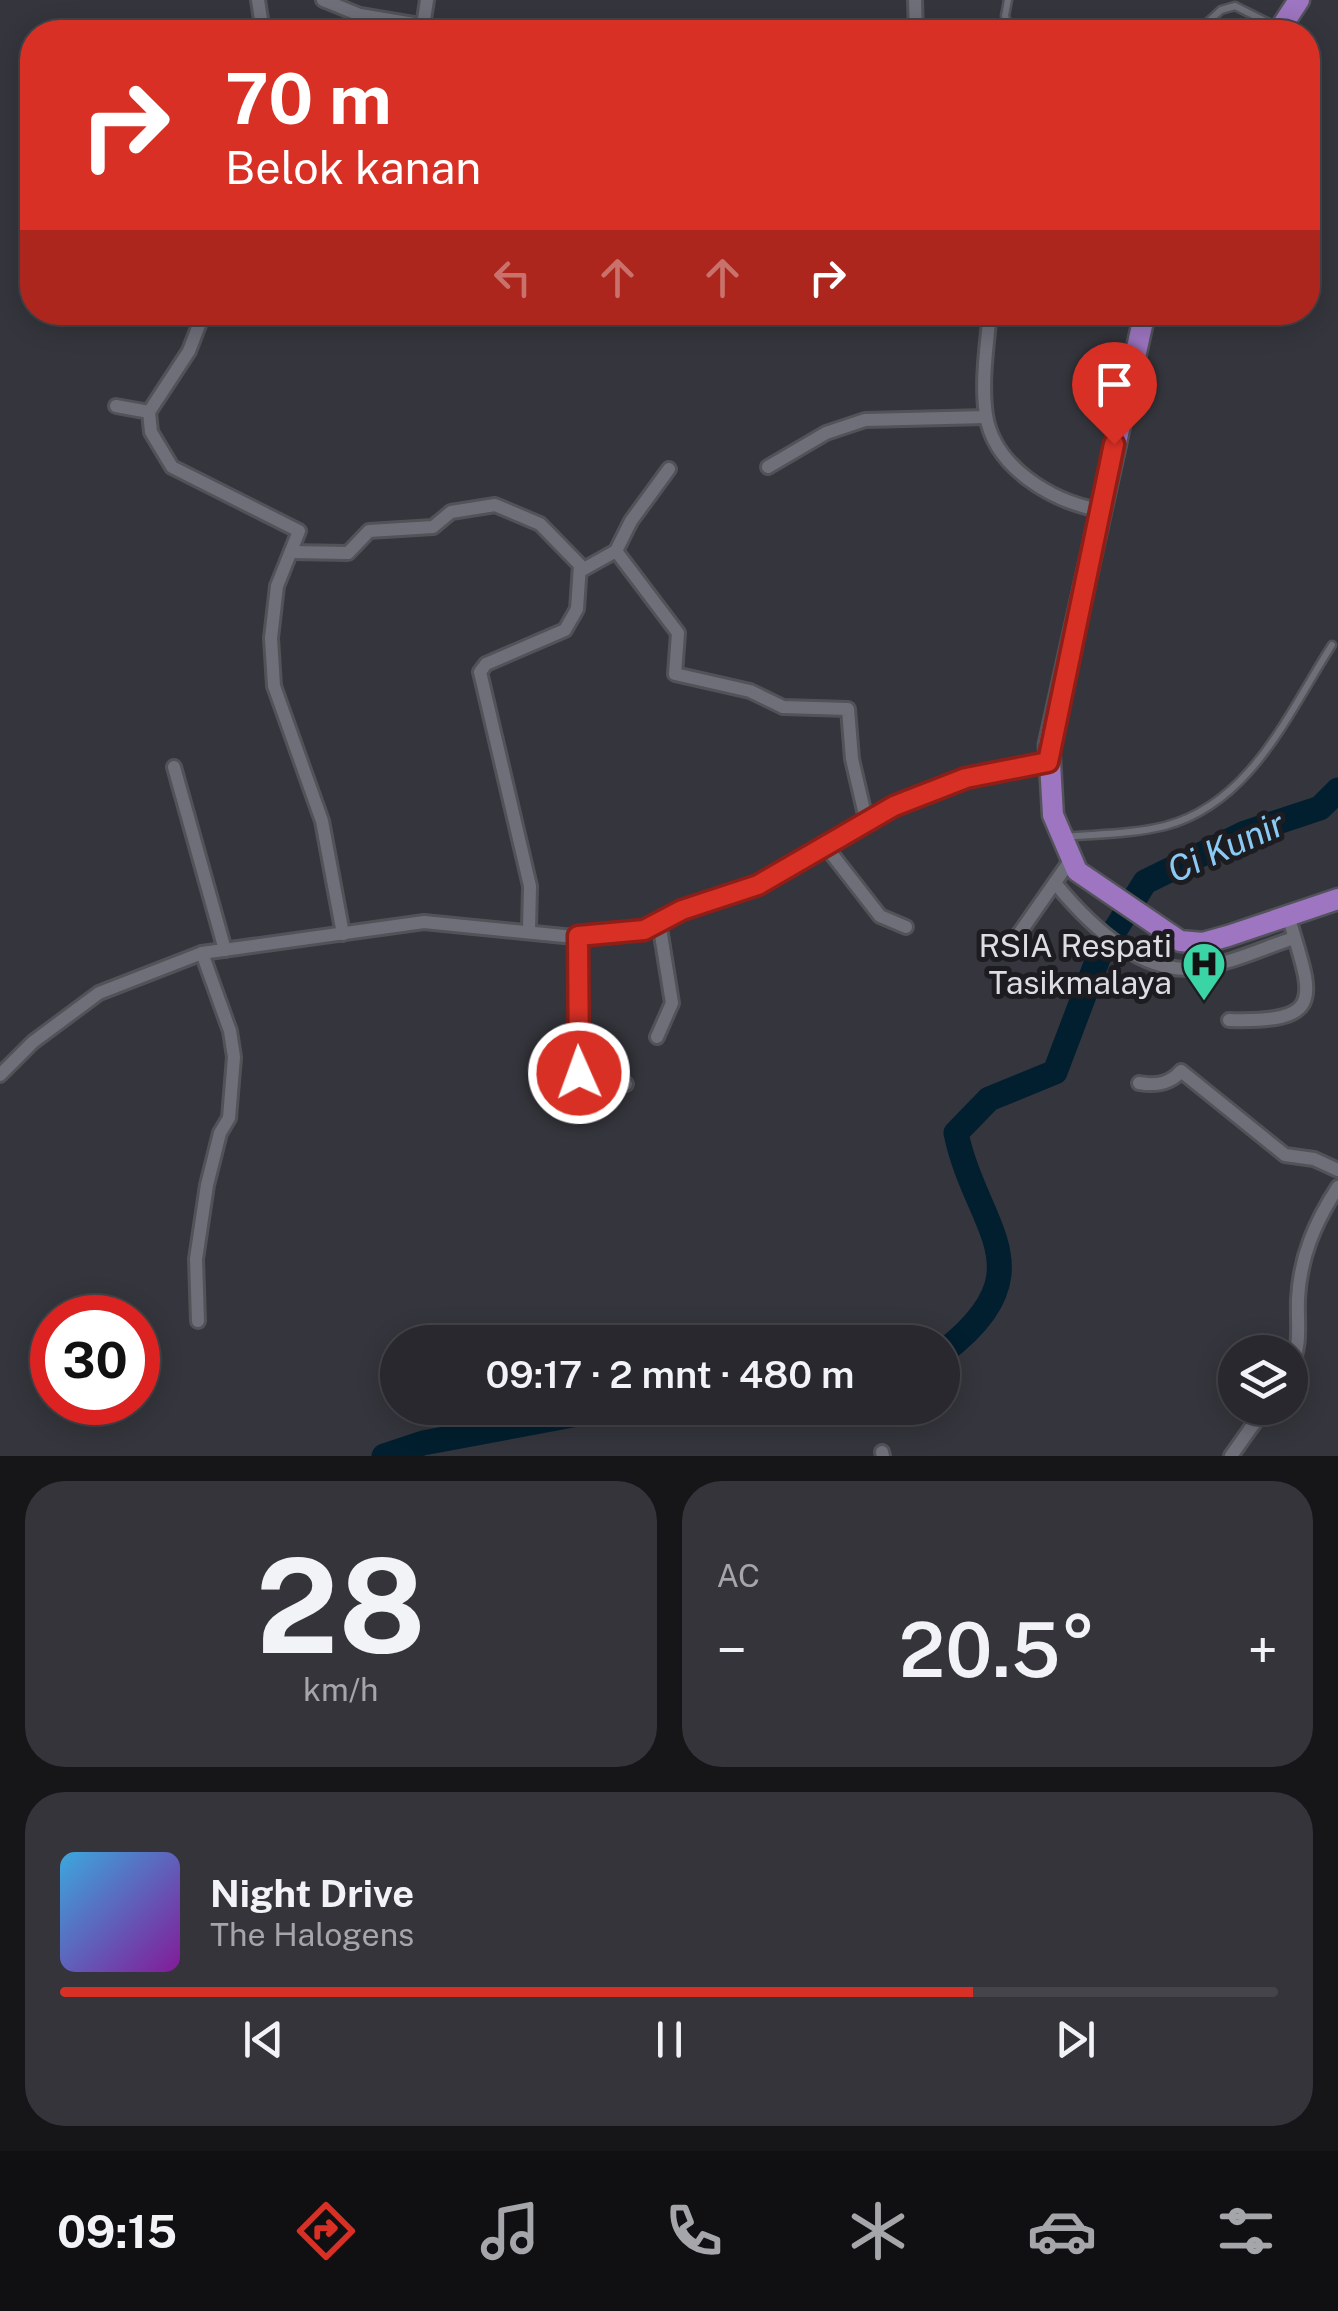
<!DOCTYPE html>
<html lang="id">
<head>
<meta charset="utf-8">
<style>
  :root { --surface:#28282e; --page:#34343a; --text:#f1f3f6; --muted:#a5a6aa; --line:#44444a; --accent:#d93025 }
  body { margin:0; font-family:"Public Sans",sans-serif; background:var(--page); color:var(--text); height:100vh; display:flex; flex-direction:column; font-size:38px; white-space:nowrap }
  * { box-sizing:border-box; margin:0 }
  p { font-size:32px; color:var(--muted) }
  .icon { flex:none; width:55px; height:55px; fill:none; stroke:currentColor; stroke-width:2; stroke-linecap:round; stroke-linejoin:round }
  .map { position:relative; height:1456px; overflow:hidden }
  .sheet { display:flex; flex-direction:column; gap:25px; padding:25px; background:#161619; flex:1 }
  .sheet>* { flex:none }
  .guide { position:absolute; left:20px; top:20px; width:1300px; height:305px; border-radius:40px; box-shadow:0 5px 25px #0003,0 0 0 2px var(--line); background:#d93025; color:#fff; overflow:hidden }
  .buttons { position:absolute; left:1218px; top:1335px; display:grid; gap:20px }
  .buttons a { display:grid; place-items:center; width:90px; height:90px; border-radius:50%; background:var(--surface); box-shadow:0 5px 25px #0003,0 0 0 2px var(--line); font-size:50px }
  .speed { position:absolute; left:30px; top:1295px; display:flex; gap:20px; font-size:50px; font-weight:700; text-align:center }
  .speed>* { display:grid; place-content:center; width:130px; height:130px; border-radius:50%; background:var(--surface); box-shadow:0 5px 25px #0003,0 0 0 2px var(--line); line-height:1 }
  .speed .limit { border:15px solid #d22; background:#fff; color:#111 }
  .pin { position:absolute; display:grid; place-items:center; width:85px; height:85px; color:#fff; margin:-102px -42px; border-radius:50% 50% 50% 0; rotate:-45deg; box-shadow:0 0 10px #0007 }
  .pin .icon { rotate:45deg }
  .me { position:absolute; width:110px; margin:-55px; rotate:358deg; stroke-linejoin:round; filter:drop-shadow(0 0 8px #0008) }
  .turn { display:flex; align-items:center; gap:35px; height:210px; padding:0 40px; font-size:45px }
  .turn .icon { width:130px; height:130px; stroke-width:2.5 }
  .turn b { display:block; font-size:70px; line-height:85px }
  .lanes { display:flex; align-items:center; height:95px; padding:0 40px; background:#0003; justify-content:center; gap:50px; direction:ltr }
  .lanes .off { opacity:.35 }
  .big { font-size:75px; font-weight:600; line-height:1.1 }
  .sheet .tile { flex:1; display:flex; flex-direction:column; justify-content:center; gap:15px; min-width:0; padding:0 35px; border-radius:40px; background:var(--page) }
  .sheet .dial { align-items:center; gap:0 }
  .dial b { font-size:130px; line-height:1 }
  .song { display:flex; align-items:center; gap:30px }
  .cover { width:120px; height:120px; border-radius:15px; background:linear-gradient(135deg,hsl(200 70% 55%),hsl(290 70% 35%)) }
  .played { height:10px; border-radius:5px; background:linear-gradient(90deg,var(--accent) 75%,var(--line) 75%) }
  .keys { display:flex; justify-content:space-around; direction:ltr }
  .heat { display:flex; justify-content:space-between; align-items:center; font-size:55px; direction:ltr }
  .sheet .tiles { flex:1; display:grid; gap:25px; grid-template-columns:1fr 1fr }
  .tile:last-child { grid-column:span 2 }
  .trip { position:absolute; left:380px; top:1325px; width:580px; height:100px; border-radius:50px; background:var(--surface); box-shadow:0 5px 25px #0003,0 0 0 2px var(--line); font-weight:600; line-height:100px; text-align:center }
  .menu { display:flex; height:160px; justify-content:space-around; align-items:center; background:#101012; color:var(--muted) }
  .menu .icon { width:70px; height:70px }
  .menu .current { color:var(--accent) }
  .menu b { font-size:45px; color:var(--text) }
  .map>svg:first-child { display:block }
  .lines { fill:none; stroke-linecap:round; stroke-linejoin:round }
  .river { stroke:#021f2f; stroke-width:25 }
  .service-casing { stroke:#525259; stroke-width:11 }
  .minor-casing { stroke:#525259; stroke-width:18 }
  .primary-casing { stroke:#525259; stroke-width:25 }
  .service { stroke:#6e6f79; stroke-width:6 }
  .minor { stroke:#6e6f79; stroke-width:12 }
  .primary { stroke:#9d75c0; stroke-width:20 }
  .route-casing { stroke:#8d1f18; stroke-width:25 }
  .route { stroke:#d93025; stroke-width:18 }
  .labels { text-anchor:middle; stroke-width:10; stroke-linejoin:round; paint-order:stroke }
  .poi-label { font-size:32px; fill:#dddde3; stroke:#1d1d21; text-anchor:end }
  .water-label { font-size:35px; font-style:italic; fill:#8acaf4; stroke:#1d1d21 }
</style>
</head>
<body>
<div class="map">
<svg width="1338" height="1456" viewBox="0 0 1338 1456">
  <rect width="100%" height="100%" fill="#35353d"/>
  <g class="lines">
    <g class="river">
      <path d="M942,1353C1050,1270 976,1229 956,1133L989,1099L1055,1072L1099,956L1145,882L1245,833L1320,808L1338,790"/>
      <polyline points="384,1456 423,1443 610,1408"/>
    </g>
    <defs>
      <g id="service">
        <polyline points="1008,0 1005,16 1011,32"/>
        <polyline points="1197,32 1221,10 1235,6 1275,26"/>
        <path d="M1065,837C1098,834 1133,834 1165,826C1251,803 1287,715 1332,645"/>
      </g>
      <g id="minor">
        <polyline points="258,0 263,32"/>
        <polyline points="323,0 360,15 461,32"/>
        <polyline points="915,0 916,32"/>
        <polyline points="423,26 427,0"/>
        <path d="M990,312C987,345 981,382 986,415C994,467 1051,501 1099,510"/>
        <polyline points="116,406 149,412 151,432 172,467 299,531 277,586 271,638 274,686 322,821 343,934"/>
        <polyline points="149,412 189,351 204,312"/>
        <polyline points="768,467 826,433 865,420 986,417"/>
        <polyline points="669,469 631,521 616,551 678,633 675,674 750,691 783,707 848,709 852,759 866,819"/>
        <polyline points="291,552 348,553 369,531 433,527 451,512 495,505 540,524 580,565 577,609 565,630 486,664 480,672 530,886 529,930"/>
        <polyline points="582,570 616,551"/>
        <polyline points="174,767 225,950"/>
        <polyline points="827,848 880,916 906,927"/>
        <path d="M1055,883C1087,922 1140,976 1197,968C1230,964 1263,948 1294,938"/>
        <polyline points="578,936 577,1068 583,1078 626,1084"/>
        <polyline points="1009,948 1070,861"/>
        <path d="M1229,1020C1330,1023 1311,995 1288,915"/>
        <polyline points="657,1037 672,1003 659,922"/>
        <polyline points="0,1075 33,1042 99,993 202,953 424,922 564,936 606,937 644,930 682,910 758,885 894,806 966,778 1048,763"/>
        <path d="M1139,1083C1156,1086 1170,1084 1181,1071L1285,1155L1314,1159L1338,1170"/>
        <polyline points="198,1321 196,1259 207,1185 220,1133 229,1118 234,1057 230,1031 202,953"/>
        <path d="M1290,1369C1302,1344 1297,1325 1298,1299C1300,1257 1315,1222 1338,1187"/>
        <polyline points="882,1452 883,1456"/>
        <polyline points="1231,1456 1265,1408"/>
      </g>
      <g id="primary">
        <polyline points="1278,32 1299,0"/>
        <polyline points="1145,312 1049,745 1053,815 1077,871 1180,941 1203,943 1228,936 1338,899"/>
      </g>
    </defs>
    <use href="#service" class="service-casing"/>
    <use href="#minor" class="minor-casing"/>
    <use href="#primary" class="primary-casing"/>
    <use href="#service" class="service"/>
    <use href="#minor" class="minor"/>
    <use href="#primary" class="primary"/>
  </g>
  <g class="lines">
    <defs>
      <polyline id="route" points="579,1073 578,936 644,930 682,910 758,885 894,806 966,778 1048,762 1114,444"/>
    </defs>
    <use href="#route" class="route-casing"/>
    <use href="#route" class="route"/>
  </g>
  <defs>
    <symbol id="hospital-pin" viewBox="-11 -11 22 30"><path d="M0 17L-7.5 6A9.5 9.5 0 1 1 7.5 6Z" fill="#3ad4a5" stroke="#1d1d21"/><path d="M-5-5h3v3.5h4V-5h3V5h-3V1.5h-4V5h-3Z" fill="#111"/></symbol>
  </defs>
  <g fill-rule="evenodd">
    <use href="#hospital-pin" x="1179" y="939" width="50" height="68"/>
  </g>
  <g class="labels">
    <g class="poi-label">
      <text x="1172" y="957">RSIA Respati<tspan x="1172" dy="37">Tasikmalaya</tspan></text>
    </g>
    <g class="water-label">
      <text transform="translate(1226 847) rotate(-24)" y="12">Ci Kunir</text>
    </g>
  </g>
</svg>
<div class="buttons">
<a><svg class="icon" aria-label="layers" viewBox="0 0 24 24"><path d="M12 4l9 5-9 5-9-5zM3 14l9 5 9-5"/></svg></a>
</div>
<div class="speed"><div class="limit">30</div></div>
<div class="pin" style="left:1114px;top:444px;background:#d93025"><svg class="icon" aria-label="arrive" viewBox="0 0 24 24"><path d="M6 21V4h12l-3 4 3 4H6"/></svg></div>
<svg class="me" style="left:579px;top:1073px" viewBox="-20 -20 40 40"><circle r="17" fill="#d93025" stroke="#fff" stroke-width="3"/><path d="M0-11L8 9 0 5-8 9z" fill="#fff"/></svg>
<div class="trip">09:17 · 2 mnt · 480 m</div>
<div class="guide">
<div class="turn"><svg class="icon" aria-label="right" viewBox="0 0 24 24"><path d="M7 20v-9h11M14 6l5 5-5 5"/></svg><div><b>70 m</b>Belok kanan</div></div>
<div class="lanes"><svg class="icon off" aria-label="left" viewBox="0 0 24 24"><path d="M17 20v-9H6M10 6l-5 5 5 5"/></svg><svg class="icon off" aria-label="ahead" viewBox="0 0 24 24"><path d="M12 20V5M6 11l6-6 6 6"/></svg><svg class="icon off" aria-label="ahead" viewBox="0 0 24 24"><path d="M12 20V5M6 11l6-6 6 6"/></svg><svg class="icon" aria-label="right" viewBox="0 0 24 24"><path d="M7 20v-9h11M14 6l5 5-5 5"/></svg></div>
</div>
</div>
<section class="sheet">
<div class="tiles">
<div class="tile dial"><b>28</b><p>km/h</p></div>
<div class="tile"><p>AC</p>
<div class="heat"><a>−</a><b class="big">20.5°</b><a>+</a></div>
</div>
<div class="tile">
<div class="song"><i class="cover"></i><div><b>Night Drive</b><p>The Halogens</p></div></div>
<div class="played"></div>
<div class="keys"><svg class="icon" aria-label="previous" viewBox="0 0 24 24"><path d="M18 5L8 12l10 7zM5 5v14"/></svg><svg class="icon" aria-label="pause" viewBox="0 0 24 24"><path d="M8 5v14M16 5v14"/></svg><svg class="icon" aria-label="next" viewBox="0 0 24 24"><path d="M6 5l10 7-10 7zM19 5v14"/></svg></div>
</div>
</div>
</section>
<nav class="menu">
<b>09:15</b>
<svg class="icon current" aria-label="directions" viewBox="0 0 24 24"><path d="M12 3l9 9-9 9-9-9zM9 14v-3h6M13 9l2 2-2 2"/></svg>
<svg class="icon" aria-label="music" viewBox="0 0 24 24"><path d="M9 18V5l10-2v13"/><circle cx="6" cy="18" r="3"/><circle cx="16" cy="16" r="3"/></svg>
<svg class="icon" aria-label="phone" viewBox="0 0 24 24"><path d="M5 4h4l2 5-3 2q2 4 5 5l2-3 5 2v4C11 20 4 13 5 4z"/></svg>
<svg class="icon" aria-label="climate" viewBox="0 0 24 24"><path d="M12 3v18M4 7l16 10M4 17L20 7"/></svg>
<svg class="icon" aria-label="car" viewBox="0 0 24 24"><path d="M5 17H2v-5l4-1 3-4h7l3 4 3 1v5h-3M9 17h6M6 11h13"/><circle cx="7" cy="17" r="2"/><circle cx="17" cy="17" r="2"/></svg>
<svg class="icon" aria-label="filters" viewBox="0 0 24 24"><path d="M4 7h16M4 17h16"/><circle cx="9" cy="7" r="2"/><circle cx="15" cy="17" r="2"/></svg>
</nav>
</body>
</html>
